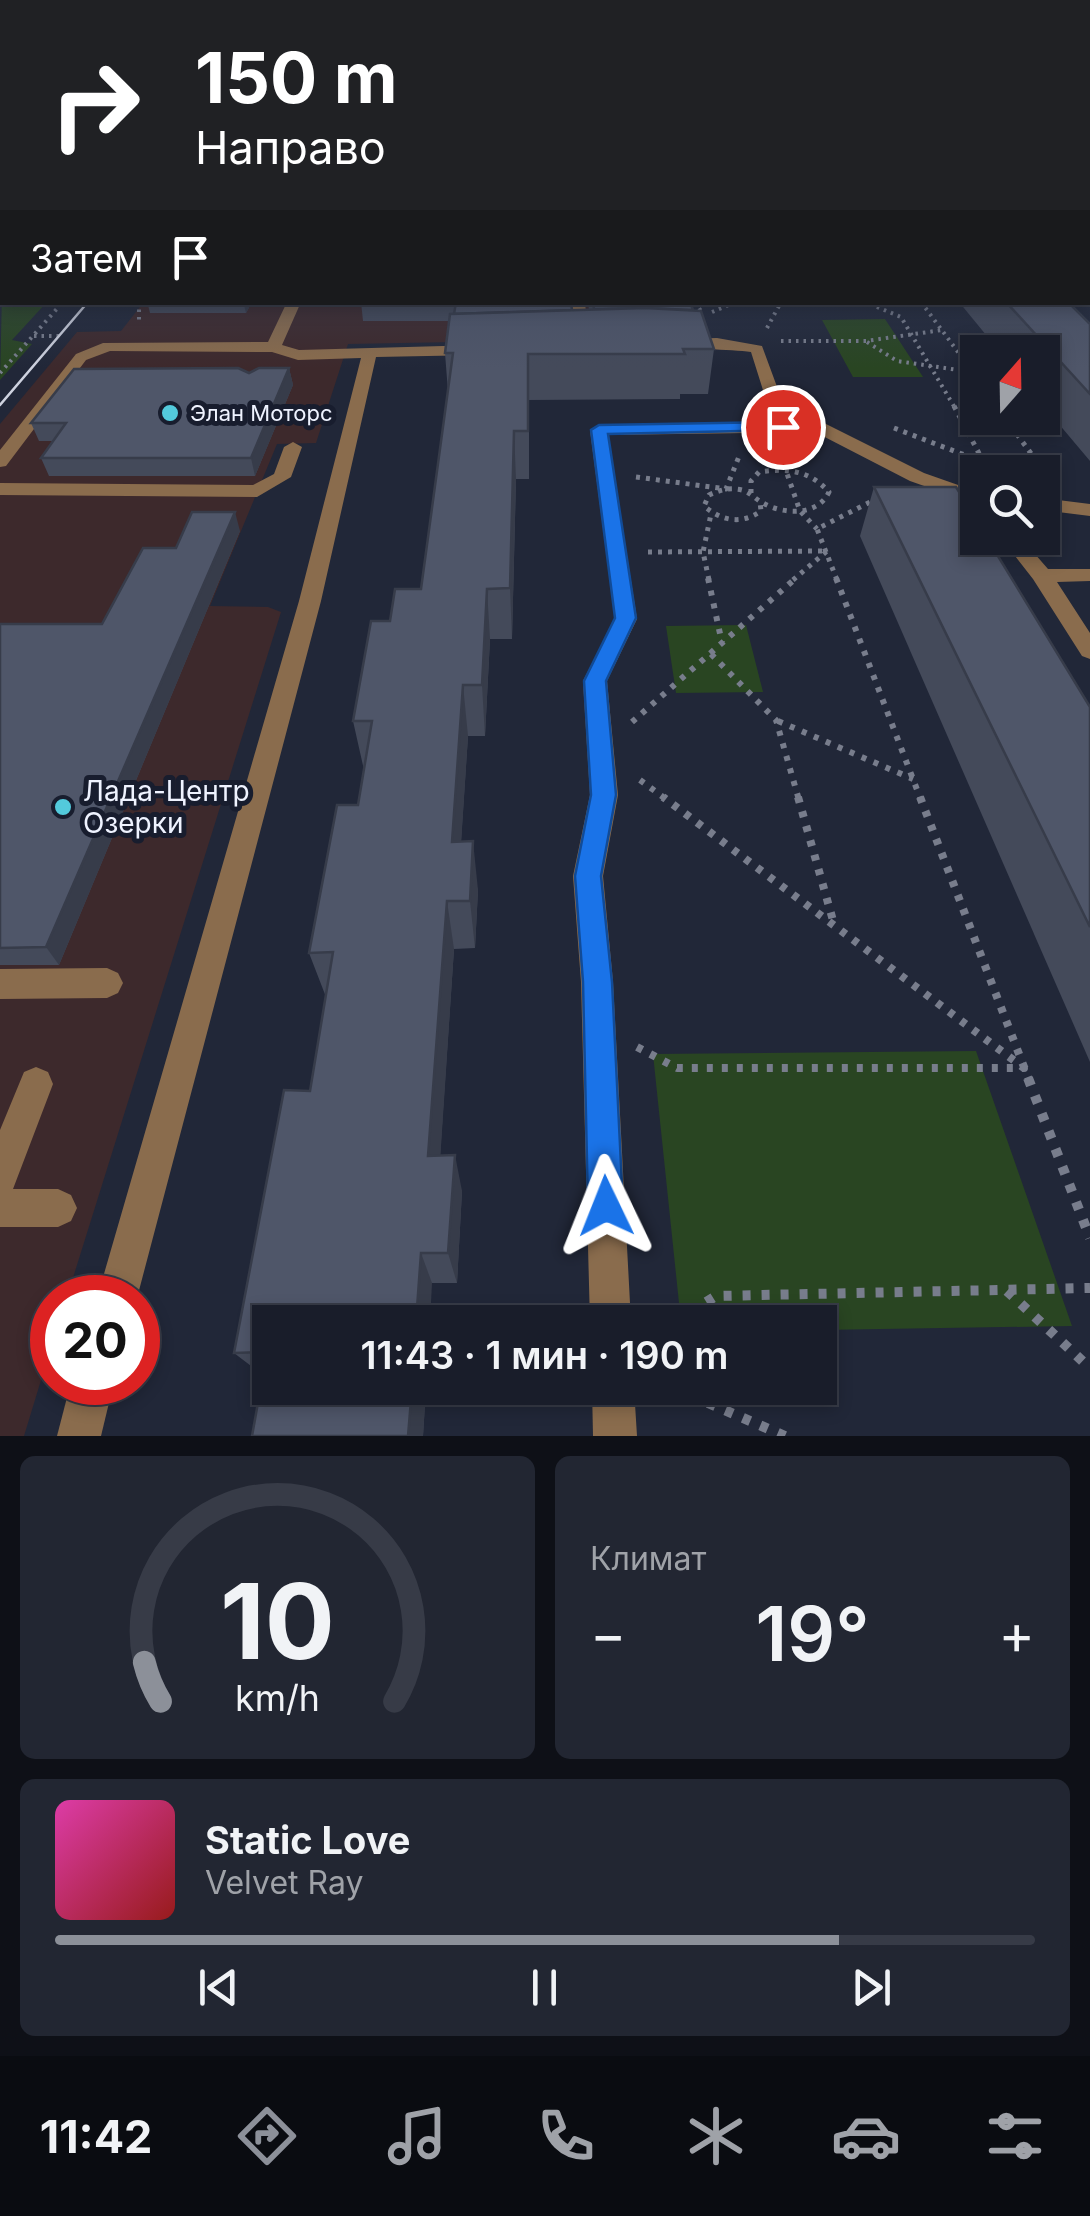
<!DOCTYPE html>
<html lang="ru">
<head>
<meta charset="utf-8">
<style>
  :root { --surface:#191d2a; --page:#222632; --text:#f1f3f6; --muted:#9fa2a8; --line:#373b47; --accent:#8c9099 }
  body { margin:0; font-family:Inter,sans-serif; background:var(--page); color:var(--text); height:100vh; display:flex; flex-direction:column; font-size:38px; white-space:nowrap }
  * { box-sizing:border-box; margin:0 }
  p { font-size:32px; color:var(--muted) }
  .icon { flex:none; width:55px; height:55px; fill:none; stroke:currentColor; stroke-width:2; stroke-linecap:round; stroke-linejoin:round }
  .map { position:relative; height:1436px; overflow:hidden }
  .drawer { display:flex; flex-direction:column; gap:20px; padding:20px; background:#0e1017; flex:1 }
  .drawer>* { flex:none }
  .top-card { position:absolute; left:0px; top:0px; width:1090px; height:305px; box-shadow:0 5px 15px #0003,0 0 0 2px var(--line); background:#202124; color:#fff; overflow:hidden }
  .needle { width:65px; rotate:20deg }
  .tools { position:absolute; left:960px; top:335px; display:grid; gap:20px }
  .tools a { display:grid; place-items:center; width:100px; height:100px; border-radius:0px; background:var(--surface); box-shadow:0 5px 15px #0003,0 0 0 2px var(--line); font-size:50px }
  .speed { position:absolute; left:30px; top:1275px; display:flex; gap:20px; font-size:50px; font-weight:700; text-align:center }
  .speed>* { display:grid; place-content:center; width:130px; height:130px; border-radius:50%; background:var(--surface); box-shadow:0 5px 15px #0003,0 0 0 2px var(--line); line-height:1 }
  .speed .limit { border:15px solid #d22; background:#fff; color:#111 }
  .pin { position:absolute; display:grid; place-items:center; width:85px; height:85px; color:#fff; margin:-42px; border:5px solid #fff; border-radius:50%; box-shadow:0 2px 10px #0007 }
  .me { position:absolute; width:110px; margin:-55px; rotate:358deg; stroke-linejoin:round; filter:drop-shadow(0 0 8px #0008) }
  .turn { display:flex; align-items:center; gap:35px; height:210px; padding:0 30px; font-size:45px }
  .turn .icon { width:130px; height:130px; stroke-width:2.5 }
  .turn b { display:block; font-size:70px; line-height:85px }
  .then { display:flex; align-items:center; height:95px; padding:0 30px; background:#0003; gap:20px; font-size:38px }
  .big { font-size:75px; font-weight:600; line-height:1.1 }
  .drawer .card { flex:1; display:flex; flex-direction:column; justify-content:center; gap:15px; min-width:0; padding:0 35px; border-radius:15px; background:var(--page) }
  .drawer .dial { align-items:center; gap:0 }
  .dial svg { height:260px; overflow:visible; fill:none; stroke:var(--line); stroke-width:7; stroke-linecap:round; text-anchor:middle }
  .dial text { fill:var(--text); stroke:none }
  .song { display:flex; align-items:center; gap:30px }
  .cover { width:120px; height:120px; border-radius:15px; background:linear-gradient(135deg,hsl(320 70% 55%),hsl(0 70% 35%)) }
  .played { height:10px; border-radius:5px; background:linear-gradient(90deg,var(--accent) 80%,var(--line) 80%) }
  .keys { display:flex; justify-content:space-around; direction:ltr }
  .heat { display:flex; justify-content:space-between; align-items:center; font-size:55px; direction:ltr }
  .drawer .tiles { flex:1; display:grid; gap:20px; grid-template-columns:1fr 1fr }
  .card:last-child { grid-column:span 2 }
  .trip { position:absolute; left:252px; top:1305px; width:585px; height:100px; border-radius:0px; background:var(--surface); box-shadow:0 5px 15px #0003,0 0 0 2px var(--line); font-weight:600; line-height:100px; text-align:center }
  .tabs { display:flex; height:160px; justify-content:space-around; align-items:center; background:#0a0c11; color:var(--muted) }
  .tabs .icon { width:70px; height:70px }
  .tabs .active { color:var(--accent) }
  .tabs b { font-size:45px; color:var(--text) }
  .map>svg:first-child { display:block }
  .commercial { fill:#3d292c }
  .green { fill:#294522 }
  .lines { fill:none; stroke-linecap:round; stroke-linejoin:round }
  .path-far4 { stroke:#787d8c; stroke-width:4; stroke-dasharray:2.5 5; stroke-linecap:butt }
  .path-far3 { stroke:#787d8c; stroke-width:5; stroke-dasharray:4 6; stroke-linecap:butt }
  .path-far2 { stroke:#787d8c; stroke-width:6; stroke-dasharray:5 8; stroke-linecap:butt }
  .path-far1 { stroke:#787d8c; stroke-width:8; stroke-dasharray:6 9; stroke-linecap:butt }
  .path { stroke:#787d8c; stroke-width:10; stroke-dasharray:8 11; stroke-linecap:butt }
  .minor { fill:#8a6c4d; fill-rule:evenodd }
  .major { stroke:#eeb06c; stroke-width:25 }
  .tram { stroke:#ced2df; stroke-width:2.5 }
  .wall { fill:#444a5a }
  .shaded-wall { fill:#373c4a }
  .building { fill:#4f5669; stroke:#373c4a; stroke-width:2.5 }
  .route { fill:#1a73e8; stroke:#114b97; stroke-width:2.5 }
  .poi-dot { fill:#53cadc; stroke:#181d2e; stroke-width:4 }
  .labels { text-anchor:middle; stroke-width:10; stroke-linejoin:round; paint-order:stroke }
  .far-poi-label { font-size:22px; fill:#eff3ff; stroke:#181d2e; text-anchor:start }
  .poi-label { font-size:28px; fill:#eff3ff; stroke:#181d2e; text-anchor:start }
</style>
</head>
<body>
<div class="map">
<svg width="1090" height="1436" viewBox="0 0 1090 1436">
  <rect width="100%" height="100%" fill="#212738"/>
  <polygon class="commercial" points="143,303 653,303 662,338 348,344 316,443 277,444 210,606 268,607 281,612 67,1297 52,1298 52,1344 24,1436 0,1436 0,424 77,332 121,331"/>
  <g class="green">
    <polygon points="2,293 2,302 46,303 12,340 32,344 0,380"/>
    <polygon points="885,319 923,377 853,377 822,320"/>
    <polygon points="746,625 763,692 676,693 666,626"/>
    <polygon points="976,1051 1072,1326 820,1330 820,1322 681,1322 653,1054"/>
  </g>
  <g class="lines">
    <g class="path-far4">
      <polyline points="139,302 139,321"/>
      <polyline points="695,302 703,314"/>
      <polyline points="921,302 978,379"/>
      <polyline points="870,304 901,317 955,408"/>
      <polyline points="712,312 736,302"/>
      <polyline points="767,328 781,302"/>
      <polyline points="34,336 62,336"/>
      <polyline points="781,341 866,341 942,330"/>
      <polyline points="867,342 897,361 972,372"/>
      <polyline points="0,373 63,302"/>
    </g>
    <g class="path-far3">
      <polyline points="954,406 983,461"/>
      <polyline points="1005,418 1049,478"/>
      <polyline points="894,428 1009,472"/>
      <polyline points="784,465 800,511 817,529"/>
      <polyline points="636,477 726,489 740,454"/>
      <path d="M751,493V481L759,472C787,468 809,470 829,492C818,516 784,515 763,503C755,499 751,493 742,490C730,487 720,490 709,495L704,506C722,521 741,525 761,511L760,502"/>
      <polyline points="648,552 825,551"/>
      <polyline points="709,580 703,552 711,514"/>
      <polyline points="793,580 827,551"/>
      <polyline points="837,580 817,529 874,500"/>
    </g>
    <g class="path-far2">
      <polyline points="708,578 722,643"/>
      <polyline points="836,578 921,800"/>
      <polyline points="711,654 776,720 799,800"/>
      <polyline points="778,721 913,779"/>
      <polyline points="632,722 796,578"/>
      <polyline points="640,780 667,800"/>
    </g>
    <g class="path-far1">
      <polyline points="798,797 834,924"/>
      <polyline points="920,797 1029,1080"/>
      <polyline points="637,1047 677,1068 1024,1068 663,797"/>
    </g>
    <g class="path">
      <polyline points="1028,1078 1090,1238"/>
      <polyline points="1007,1291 1090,1368"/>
      <polyline points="674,1322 716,1296 1090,1288"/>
      <polyline points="673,1388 785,1436"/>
    </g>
    <g class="minor">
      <rect x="1088" y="172" width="2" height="6"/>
      <polygon points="2,262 2,270 0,271 0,263"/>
      <polygon points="287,302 301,302 282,345 299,350 479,345 487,350 479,355 376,357 321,601 137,1298 97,1298 299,601 361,358 298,360 272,352 110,351 86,360 6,466 0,467 0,450 76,354 103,343 268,342"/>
      <polygon points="571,302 585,302 589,346 577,343"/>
      <path d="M717,338L762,346L790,422L824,423L924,473L978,492V505L910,481L815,432L608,435L637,619L607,681L618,795L603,876L613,982L631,1322H590L581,982L573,876L590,795L583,681L615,619L590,430L599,425L773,422L751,352C732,349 682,350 671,343L678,339Z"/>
      <polygon points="293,442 302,447 291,477 257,497 0,495 0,483 253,485 274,474 284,447"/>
      <polygon points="1042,498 1090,504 1090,516 1042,510"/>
      <polygon points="1001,538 1021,538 1048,569 1090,569 1090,581 1057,582 1090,633 1090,659 1082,656 1033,579"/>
      <polygon points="107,968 118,973 123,983 118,993 107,998 0,999 0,969"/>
      <polygon points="36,1067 48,1072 53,1084 13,1189 58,1189 71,1195 77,1208 71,1221 58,1227 0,1227 0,1130 24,1072"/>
      <polygon points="71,1382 114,1382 101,1436 57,1436"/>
      <polygon points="592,1388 634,1388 637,1436 593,1436"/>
    </g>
    <polyline class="major" points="0,229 2,224"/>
    <polyline class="tram" points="0,405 88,302"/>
  </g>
  <g class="wall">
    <polygon points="1088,213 1090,215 1090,286 1088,286"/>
    <polygon points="149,302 252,302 246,313 150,313 148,305"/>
    <polygon points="361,302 571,302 572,310 589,310 588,302 690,302 693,310 714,349 708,394 680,394 680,399 529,400 529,479 516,479 512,639 490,639 485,736 468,736 461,841 478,890 475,948 454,949 440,1156 462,1191 457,1283 432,1283 270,1388 426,1388 423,1436 252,1436 263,1375 234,1353 310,1091 326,997 309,953 358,805 364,770 353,721 390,621 421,589 448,392 445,353 449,321 363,321"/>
    <polygon points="959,302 1068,302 1090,324 1090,461 1042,404 1042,352 1000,352"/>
    <polygon points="289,368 293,385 255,476 49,476 41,458 53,441 39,441 31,423 249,373"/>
    <polygon points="874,487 1090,707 1090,1062 860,536"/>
    <polygon points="240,531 59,965 0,965 0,624 102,624 176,548"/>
  </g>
  <g class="shaded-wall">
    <polygon points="246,302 252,302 246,313 244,305"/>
    <polygon points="289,368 293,385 255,476 251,458"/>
    <polygon points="514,431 516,479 512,639 510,588"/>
    <polygon points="235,512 240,531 59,965 46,947"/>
    <polygon points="487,589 490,639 485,736 482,685"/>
    <polygon points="463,685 468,736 458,891 452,842"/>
    <polygon points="473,841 478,890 475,948 470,901"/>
    <polygon points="447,901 454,949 438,1192 428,1156"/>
    <polygon points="455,1155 462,1191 457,1283 448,1253"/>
    <polygon points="421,1253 432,1283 430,1322 416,1322"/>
    <polygon points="412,1388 426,1388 423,1436 408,1436"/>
  </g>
  <g class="building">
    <polygon points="1088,213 1090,215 1090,249 1088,249"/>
    <polygon points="149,302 246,302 244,305 148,305"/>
    <polygon points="456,302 571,302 572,310 454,314"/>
    <polygon points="593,302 690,302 693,310 645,308 594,309"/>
    <polygon points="1006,302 1068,302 1090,324 1090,394"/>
    <polygon points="645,308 701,311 714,349 683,349 685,354 528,354 528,431 514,431 510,588 487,589 482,685 463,685 452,842 473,841 470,901 447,901 428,1156 455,1155 448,1253 421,1253 416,1322 270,1322 270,1388 412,1388 408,1436 252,1436 267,1352 234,1353 284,1090 310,1091 333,952 309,953 337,805 358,805 372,721 353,721 371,621 390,621 395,589 421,589 453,353 445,353 450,314"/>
    <polygon points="238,368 249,373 259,368 289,368 251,458 41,458 66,423 31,423 74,369"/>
    <polygon points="874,487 956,487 978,522 978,538 987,538 1090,707 1090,927"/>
    <polygon points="192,512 235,512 46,947 0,948 0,624 102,624 143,548 176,548"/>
  </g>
  <linearGradient id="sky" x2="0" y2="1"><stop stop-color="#12151f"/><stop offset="0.45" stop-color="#3d475e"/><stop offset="1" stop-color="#3d475e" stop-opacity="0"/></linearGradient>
  <rect width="1090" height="368" fill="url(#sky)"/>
  <polygon class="route" points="783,422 789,424 789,430 608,434 636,618 606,681 616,795 601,876 612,982 623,1206 618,1218 606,1223 594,1218 588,1206 583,982 575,876 591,795 584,681 615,618 591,430 599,425"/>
  <g class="poi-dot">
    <circle cx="170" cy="413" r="10"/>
    <circle cx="63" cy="807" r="10"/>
  </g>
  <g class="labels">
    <g class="far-poi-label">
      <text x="190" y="421">Элан Моторс</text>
    </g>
    <g class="poi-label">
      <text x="83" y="801">Лада-Центр<tspan x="83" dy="32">Озерки</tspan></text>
    </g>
  </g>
</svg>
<div class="tools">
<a><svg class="needle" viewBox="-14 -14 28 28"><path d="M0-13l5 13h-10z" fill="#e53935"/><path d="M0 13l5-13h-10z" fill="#9fa2a8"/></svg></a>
<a><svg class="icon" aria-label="search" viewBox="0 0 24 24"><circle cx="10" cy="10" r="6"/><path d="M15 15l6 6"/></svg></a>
</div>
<div class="speed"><div class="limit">20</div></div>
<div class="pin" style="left:783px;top:427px;background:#d93025"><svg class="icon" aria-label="arrive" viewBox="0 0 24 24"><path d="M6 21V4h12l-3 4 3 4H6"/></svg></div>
<svg class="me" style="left:606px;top:1206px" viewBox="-20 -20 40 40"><path d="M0-17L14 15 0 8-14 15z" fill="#1a73e8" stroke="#fff" stroke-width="4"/></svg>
<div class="trip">11:43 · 1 мин · 190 m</div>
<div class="top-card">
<div class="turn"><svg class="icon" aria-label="right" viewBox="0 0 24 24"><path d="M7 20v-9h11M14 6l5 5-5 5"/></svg><div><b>150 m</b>Направо</div></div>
<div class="then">Затем<svg class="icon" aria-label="arrive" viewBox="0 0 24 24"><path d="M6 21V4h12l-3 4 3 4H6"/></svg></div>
</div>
</div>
<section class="drawer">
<div class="tiles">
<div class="card dial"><svg viewBox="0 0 100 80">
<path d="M14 69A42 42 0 1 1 86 69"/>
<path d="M14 69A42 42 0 0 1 9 57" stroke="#8c9099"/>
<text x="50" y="56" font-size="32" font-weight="700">10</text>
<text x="50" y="72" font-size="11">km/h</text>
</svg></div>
<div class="card"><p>Климат</p>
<div class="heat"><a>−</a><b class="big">19°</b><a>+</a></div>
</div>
<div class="card">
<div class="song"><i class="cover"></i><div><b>Static Love</b><p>Velvet Ray</p></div></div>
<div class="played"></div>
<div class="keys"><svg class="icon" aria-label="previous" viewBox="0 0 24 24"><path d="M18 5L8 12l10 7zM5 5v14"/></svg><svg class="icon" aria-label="pause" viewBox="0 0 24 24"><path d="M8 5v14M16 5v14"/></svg><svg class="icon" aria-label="next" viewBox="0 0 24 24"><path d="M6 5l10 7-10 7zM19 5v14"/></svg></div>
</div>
</div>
</section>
<nav class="tabs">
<b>11:42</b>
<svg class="icon active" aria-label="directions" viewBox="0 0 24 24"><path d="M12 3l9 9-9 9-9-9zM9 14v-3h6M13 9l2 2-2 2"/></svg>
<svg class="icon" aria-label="music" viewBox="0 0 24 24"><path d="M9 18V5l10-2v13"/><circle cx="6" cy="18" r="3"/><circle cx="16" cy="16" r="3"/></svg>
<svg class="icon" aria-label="phone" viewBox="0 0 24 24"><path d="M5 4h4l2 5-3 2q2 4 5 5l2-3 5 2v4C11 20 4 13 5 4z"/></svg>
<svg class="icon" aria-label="climate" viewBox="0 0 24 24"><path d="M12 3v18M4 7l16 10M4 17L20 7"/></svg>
<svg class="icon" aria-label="car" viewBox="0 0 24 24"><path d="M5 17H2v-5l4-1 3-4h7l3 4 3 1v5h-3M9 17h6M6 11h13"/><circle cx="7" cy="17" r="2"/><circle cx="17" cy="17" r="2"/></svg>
<svg class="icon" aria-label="filters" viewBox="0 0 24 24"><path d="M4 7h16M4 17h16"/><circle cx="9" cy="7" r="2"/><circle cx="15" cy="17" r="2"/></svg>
</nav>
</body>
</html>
